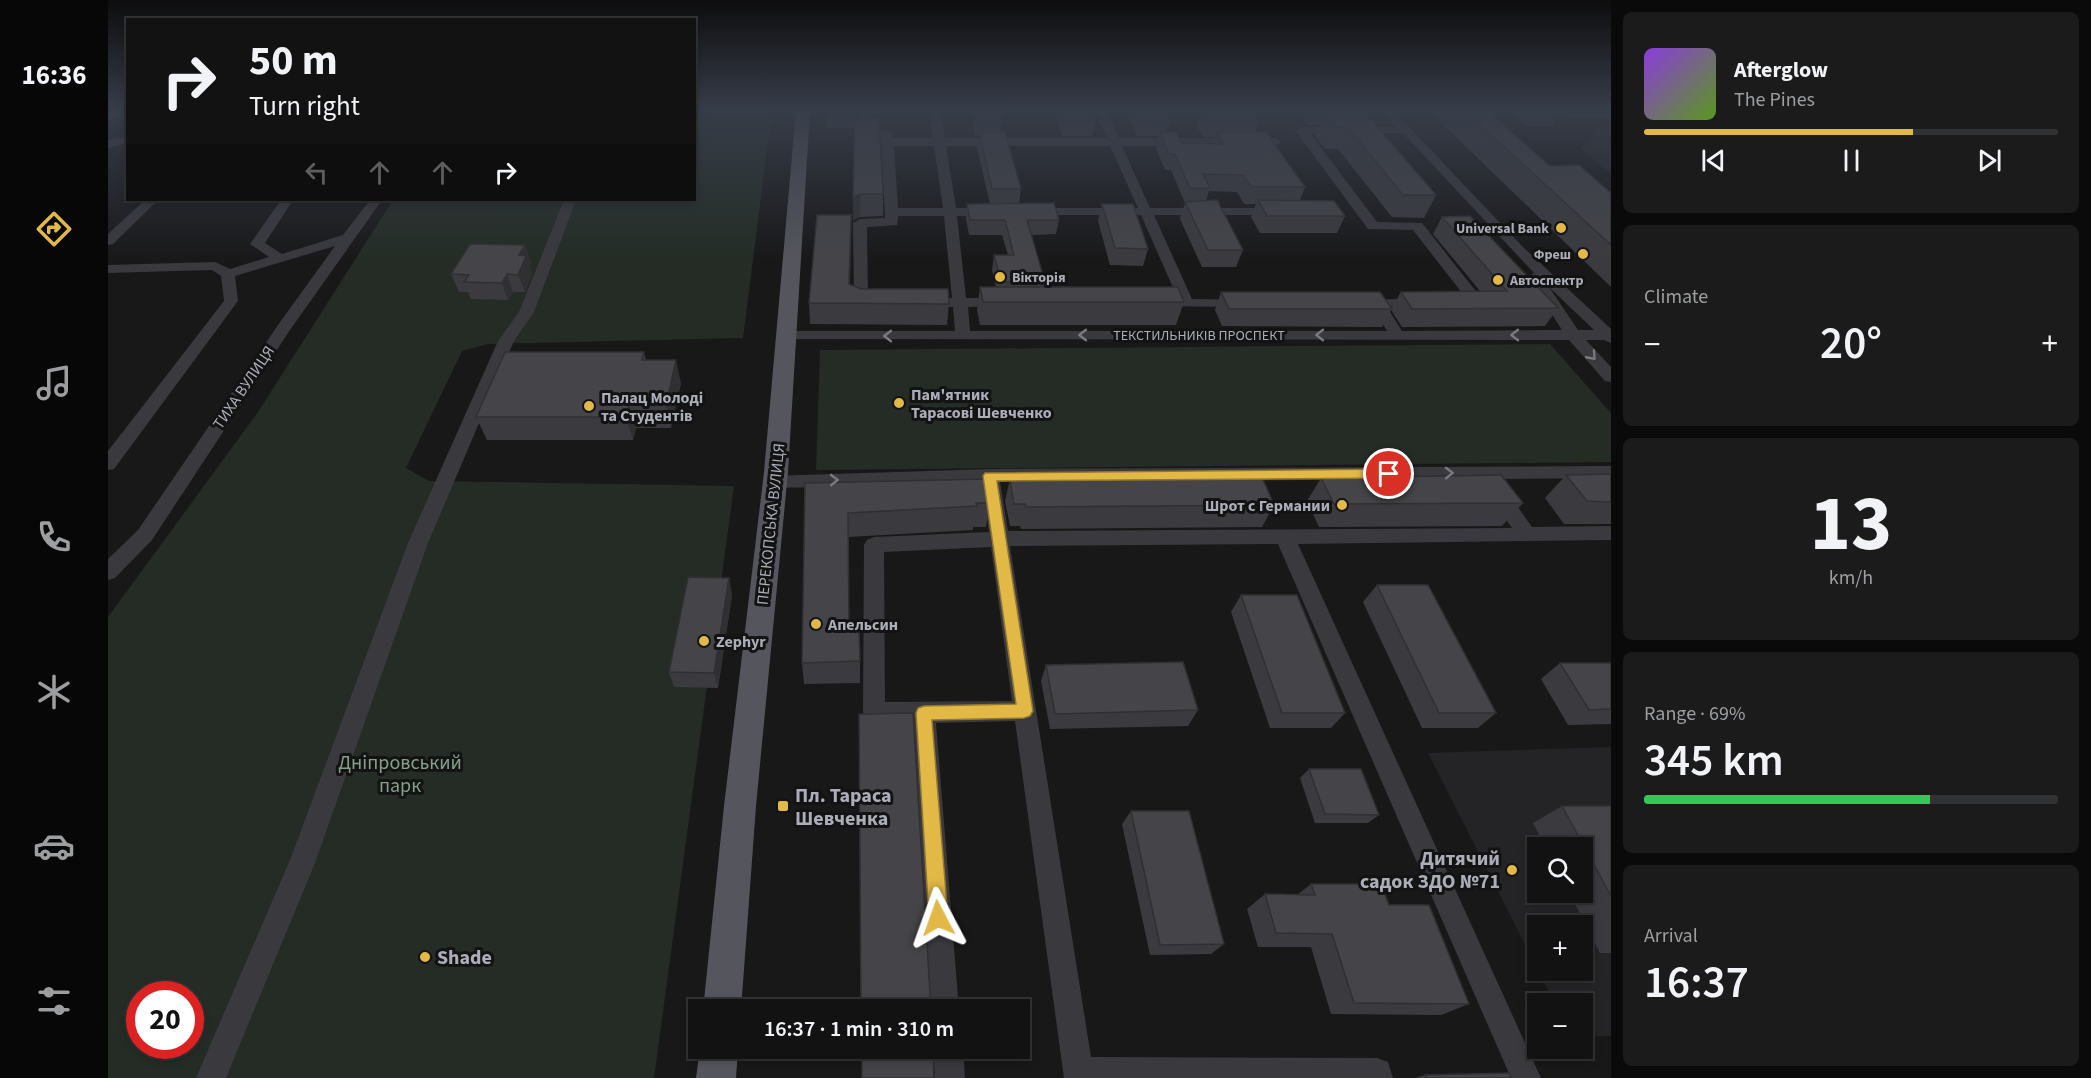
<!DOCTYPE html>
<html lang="en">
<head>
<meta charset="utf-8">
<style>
  :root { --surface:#121213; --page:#1b1b1c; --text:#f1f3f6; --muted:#9c9ea0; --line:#313233; --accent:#e2b846 }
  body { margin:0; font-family:"Source Sans 3",sans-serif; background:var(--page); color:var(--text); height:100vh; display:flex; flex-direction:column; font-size:22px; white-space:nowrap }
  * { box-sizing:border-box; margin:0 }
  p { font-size:20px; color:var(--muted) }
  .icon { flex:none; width:33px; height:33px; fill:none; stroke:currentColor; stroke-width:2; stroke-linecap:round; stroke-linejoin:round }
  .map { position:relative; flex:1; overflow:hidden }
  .side { display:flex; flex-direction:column; gap:12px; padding:12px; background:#0a0a0a; width:480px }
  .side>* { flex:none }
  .banner { position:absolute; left:18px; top:18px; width:570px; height:183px; border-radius:0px; box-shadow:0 3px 9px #0003,0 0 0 2px var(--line); background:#121213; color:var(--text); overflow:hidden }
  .fabs { position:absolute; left:1419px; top:837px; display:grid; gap:12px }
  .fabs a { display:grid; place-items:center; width:66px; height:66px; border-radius:0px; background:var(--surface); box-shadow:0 3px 9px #0003,0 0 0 2px var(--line); font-size:30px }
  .speed { position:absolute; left:18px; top:981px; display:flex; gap:12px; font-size:30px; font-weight:700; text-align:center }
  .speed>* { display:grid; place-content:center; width:78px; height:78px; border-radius:50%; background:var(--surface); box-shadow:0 3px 9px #0003,0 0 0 2px var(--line); line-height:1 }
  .speed .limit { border:9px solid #d22; background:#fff; color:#111 }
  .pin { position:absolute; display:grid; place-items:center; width:51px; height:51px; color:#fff; margin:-26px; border:3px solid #fff; border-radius:50%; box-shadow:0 2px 6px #0007 }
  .me { position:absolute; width:66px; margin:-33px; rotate:356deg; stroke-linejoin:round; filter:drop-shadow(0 0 4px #0008) }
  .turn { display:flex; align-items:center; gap:21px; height:126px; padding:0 24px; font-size:27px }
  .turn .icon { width:78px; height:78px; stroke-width:2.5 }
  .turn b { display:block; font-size:42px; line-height:51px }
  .lanes { display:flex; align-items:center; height:57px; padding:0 24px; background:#0003; justify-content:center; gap:30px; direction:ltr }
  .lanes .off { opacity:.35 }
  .big { font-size:45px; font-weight:600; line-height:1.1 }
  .side .tile { flex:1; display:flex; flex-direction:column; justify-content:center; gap:9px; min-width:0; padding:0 21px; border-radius:9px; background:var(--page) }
  .side .dial { align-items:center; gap:0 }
  .dial b { font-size:78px; line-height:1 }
  .song { display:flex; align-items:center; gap:18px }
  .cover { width:72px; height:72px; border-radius:9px; background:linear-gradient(135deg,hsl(270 70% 55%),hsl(90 70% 35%)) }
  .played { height:6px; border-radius:3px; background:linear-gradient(90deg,var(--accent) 65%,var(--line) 65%) }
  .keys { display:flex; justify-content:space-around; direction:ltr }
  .heat { display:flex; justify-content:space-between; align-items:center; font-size:33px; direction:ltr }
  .charge { height:9px; border-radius:4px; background:linear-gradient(90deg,#34c759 69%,var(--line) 0) }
  .trip { position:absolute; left:580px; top:999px; width:342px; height:60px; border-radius:0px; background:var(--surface); box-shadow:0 3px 9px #0003,0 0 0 2px var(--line); font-weight:600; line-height:60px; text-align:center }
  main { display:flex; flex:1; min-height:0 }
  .tab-bar { display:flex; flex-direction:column; width:108px; justify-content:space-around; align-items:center; background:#070708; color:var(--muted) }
  .tab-bar .icon { width:42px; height:42px }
  .tab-bar .on { color:var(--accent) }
  .tab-bar b { font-size:27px; color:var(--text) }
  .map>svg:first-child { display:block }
  .built { fill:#242426; fill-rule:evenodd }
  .green { fill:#242c25; fill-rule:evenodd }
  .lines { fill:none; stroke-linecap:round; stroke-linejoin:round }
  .minor { fill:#39393e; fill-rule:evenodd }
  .major { fill:#55565d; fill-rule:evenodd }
  .wall { fill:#3b3b3f }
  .shaded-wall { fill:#303033 }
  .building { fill:#454549; stroke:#303033; stroke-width:1.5 }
  .oneway { stroke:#787981 }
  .route { fill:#e2b846; stroke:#93782e; stroke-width:1.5 }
  .poi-dot { fill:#e2b846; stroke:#131314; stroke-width:2 }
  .labels { text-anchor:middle; stroke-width:6; stroke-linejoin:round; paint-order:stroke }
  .far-poi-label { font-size:14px; font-weight:bold; fill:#abaeb8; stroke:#131314; text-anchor:end }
  .far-street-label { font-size:14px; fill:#abaeb8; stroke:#131314 }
  .street-label { font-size:16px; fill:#abaeb8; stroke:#131314 }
  .poi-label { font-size:16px; font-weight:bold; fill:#abaeb8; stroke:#131314; text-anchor:start }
  .near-park-label { font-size:20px; fill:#84a187; stroke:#131314 }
  .near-poi-label { font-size:20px; font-weight:bold; fill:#abaeb8; stroke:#131314; text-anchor:start }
</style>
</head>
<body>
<main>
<nav class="tab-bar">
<b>16:36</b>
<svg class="icon on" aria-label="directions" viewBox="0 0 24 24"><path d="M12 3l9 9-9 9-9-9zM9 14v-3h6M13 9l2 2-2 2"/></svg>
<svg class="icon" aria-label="music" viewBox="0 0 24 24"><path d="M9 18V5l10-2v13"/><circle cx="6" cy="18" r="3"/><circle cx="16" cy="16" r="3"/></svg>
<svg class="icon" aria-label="phone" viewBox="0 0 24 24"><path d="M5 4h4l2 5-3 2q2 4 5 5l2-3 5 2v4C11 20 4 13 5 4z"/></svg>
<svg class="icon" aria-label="climate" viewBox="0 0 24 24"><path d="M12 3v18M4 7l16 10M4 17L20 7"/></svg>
<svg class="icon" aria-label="car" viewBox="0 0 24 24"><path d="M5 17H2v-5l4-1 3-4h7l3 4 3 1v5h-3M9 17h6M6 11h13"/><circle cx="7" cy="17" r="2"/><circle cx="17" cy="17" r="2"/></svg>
<svg class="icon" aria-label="filters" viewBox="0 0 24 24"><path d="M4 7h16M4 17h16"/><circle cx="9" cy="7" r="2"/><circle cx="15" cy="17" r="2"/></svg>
</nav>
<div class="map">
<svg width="1503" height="1078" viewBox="0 0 1503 1078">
  <rect width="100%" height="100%" fill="#181819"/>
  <g class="built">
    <polygon points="1492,126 1503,126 1503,174 1473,149"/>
    <path d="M1503,747V1036L1475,1037L1474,1004L1446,1003L1430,970H1474V926H1430V970L1320,753ZM1430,848H1474V892H1430Z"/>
  </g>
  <g class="green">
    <path d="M587,110H664L635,338L380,344L354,351L298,468L321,481L626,486L546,1078H0V617L150,412L285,200H586ZM32,994H82V1046H32Z"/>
    <polygon points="1442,344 1503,413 1503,462 708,470 712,350"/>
  </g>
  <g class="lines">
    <g class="minor">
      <path d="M750,110H762L763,129L783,131L785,138H825L821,110H833L837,138H999L986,110H998L1011,138H1167L1173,142L1167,146H1014L1042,208H1176L1178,211L1176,214L1171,215H1046L1084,299L1139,300L1141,303L1134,307L1045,306L1043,303L1045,300L1070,299L1033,215H916L914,212L921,208H1030L1002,146H838L848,208H883L890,212L883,216H849L858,298H897L904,302L897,306L860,307L862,331H1279L1262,303L1264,300L1313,298L1318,299L1320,302L1318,305L1279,307L1294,331L1454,330L1420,277L1426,273L1295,133H1244L1238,130L1244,127H1288L1273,110H1285L1415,247L1503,329V343L1496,340H1478L1503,367V382L1497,381L1461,340L674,339L671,336L674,333L679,331H847L845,307H816L809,303L816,299L844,298L836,216H790L789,225L759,227L760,299L770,300L772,303L770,306L753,308L746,304L745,223L752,219L777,218L773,136L753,134ZM786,146H826L835,208H790ZM1441,287L1486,330H1470Z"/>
      <polygon points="1201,110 1213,110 1230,130 1224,133 1202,133 1269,222 1314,223 1374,299 1376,302 1374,305 1352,305 1350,302 1352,299 1358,298 1305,230 1260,229 1187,130 1193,127 1215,127"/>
      <polygon points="1441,110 1454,110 1458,113 1503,112 1503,118 1455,119"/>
      <polygon points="20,112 20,118 0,119 0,113"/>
      <polygon points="20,136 20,143 0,148 0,140"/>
      <polygon points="37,200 50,200 5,244 0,245 0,234"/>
      <polygon points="173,200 185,200 157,243 174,254 235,235 262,200 274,200 182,330 44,540 7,578 0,580 0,559 30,530 170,325 227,246 127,276 130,301 6,469 0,470 0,451 116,301 113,276 104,270 0,273 0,265 107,262 122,269 161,257 142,244"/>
      <polygon points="456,200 468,200 426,312 406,341 320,543 207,863 118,1078 88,1078 182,860 300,543 390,341 411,312"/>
      <path d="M1503,466V478L1390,479L1424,527L1503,526V540L1190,544L1433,1078H1403L1170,544L902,546L983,1057L1269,1058L1280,1062L1285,1078H956L907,721L828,723L851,1010H823L805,723L766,722L758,719L755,712L756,545L759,540L766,537L881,532L874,483L667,488L661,486L658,481L661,476L882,469ZM1370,479L1404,528L900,531L892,482ZM883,547L904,701L777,702L776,552Z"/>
      <polygon points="825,1048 855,1048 857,1078 827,1078"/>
    </g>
    <g class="major">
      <polygon points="688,110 702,110 680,472 648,806 633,1010 595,1010 616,806 656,472"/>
      <polygon points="592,1048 630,1048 628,1078 588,1078"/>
    </g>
  </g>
  <g class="wall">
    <polygon points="717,110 747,110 746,128 718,128"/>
    <polygon points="946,110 985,110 988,116 984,136 954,136"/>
    <polygon points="1017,110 1056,110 1062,122 1059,132 1074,143 1104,144 1106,137 1096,137 1089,127 1094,111 1151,121 1147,132 1197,187 1192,200 1237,216 1229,233 1152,233 1143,217 1148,204 1136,204 1129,192 1101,191 1098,201 1135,250 1128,267 1094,267 1072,219 1077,203 1063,170 1057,170 1048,148 1051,136 1029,136"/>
    <polygon points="1216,110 1257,110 1255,114 1328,195 1316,218 1284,217 1230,149 1217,149 1207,135 1215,114 1219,114"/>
    <polygon points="1320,110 1379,110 1442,166 1503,193 1503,287"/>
    <polygon points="1400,110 1455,110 1445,126 1419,126"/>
    <polygon points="866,111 894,120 892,132 913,189 911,204 951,220 948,234 923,235 937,282 936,287 1076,302 1068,325 872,325 869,310 872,287 888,287 884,270 886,255 900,255 894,235 861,235 858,219 859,204 882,204 869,148 871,136 867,136 865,127"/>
    <polygon points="1197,115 1212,119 1210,125 1199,125 1195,120"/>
    <polygon points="747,119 775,194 775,216 752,217 745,220"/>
    <polygon points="994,204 1040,249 1035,266 1002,265 990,221"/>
    <polygon points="1334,217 1450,308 1437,326 1294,327 1283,310 1274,327 1114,326 1107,310 1113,292 1283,309 1293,292 1372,291 1325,234"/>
    <polygon points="743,235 742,284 753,289 841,304 839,325 702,324 701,303"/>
    <polygon points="417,245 423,263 421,265 424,273 417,292 405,292 400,300 363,299 360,292 351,292 343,274"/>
    <polygon points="536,352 538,360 573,383 563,428 528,428 525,440 379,440 368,417"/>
    <polygon points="1503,474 1503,524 1456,524 1437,498 1458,475"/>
    <polygon points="1213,478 1415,503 1394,526 1211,527 1199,501"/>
    <polygon points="902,479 1166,505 1154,527 913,529 912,526 902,526 897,501"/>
    <polygon points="697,483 882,503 878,527 865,527 865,530 740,537 741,630 752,661 752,683 696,684 694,663"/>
    <polygon points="621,578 624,595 610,688 566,687 561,672"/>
    <polygon points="1269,585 1388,713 1370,728 1314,728 1255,602"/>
    <polygon points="1133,595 1237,713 1223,728 1162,728 1123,612"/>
    <polygon points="1452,663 1503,663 1503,724 1460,725 1433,679"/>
    <polygon points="938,665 1090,710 1080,726 942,729 933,681"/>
    <polygon points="1201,769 1271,815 1260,823 1207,823 1192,778"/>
    <polygon points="1454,806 1503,806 1503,953 1492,953 1461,892 1474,892 1474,848 1438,848 1425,823"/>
    <polygon points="1023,811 1116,944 1103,954 1042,955 1014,824"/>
    <polygon points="1203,884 1281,905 1361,1004 1333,1015 1223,1014 1203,947 1150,947 1139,909 1157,894 1189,895"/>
    <polygon points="1317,1075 1403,1078 1307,1078"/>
  </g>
  <g class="shaded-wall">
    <polygon points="752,194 752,217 745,220 745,198"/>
    <polygon points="417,245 423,263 421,265 424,273 417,292 410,275 411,255"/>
    <polygon points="399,274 405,292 400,300 394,283"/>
    <polygon points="568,360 573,383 563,428 558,405"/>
    <polygon points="521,405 528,428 525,440 518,417"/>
    <polygon points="621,578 624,595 610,688 606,673"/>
  </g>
  <g class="building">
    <rect x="717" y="110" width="29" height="3"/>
    <polygon points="956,110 985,110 988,116 958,116"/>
    <polygon points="1027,110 1056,110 1062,122 1032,121"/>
    <polygon points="1143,110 1151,121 1101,121 1094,111"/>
    <polygon points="1356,110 1379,110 1442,166 1471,165 1503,193 1503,245"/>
    <polygon points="866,111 892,111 894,120 868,120"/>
    <polygon points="1215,114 1258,114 1328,195 1295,195 1240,127 1226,127"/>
    <polygon points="1197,115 1208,115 1212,119 1201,119"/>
    <polygon points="747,119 771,119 775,194 752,194 745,198"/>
    <polygon points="871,132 897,132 913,189 884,189"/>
    <polygon points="1052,132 1068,132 1074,143 1115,144 1108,132 1158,132 1197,187 1143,187 1135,175 1095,174 1102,188 1082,188 1067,154 1061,154"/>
    <polygon points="1109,200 1135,250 1100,250 1077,202"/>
    <polygon points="1150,200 1226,201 1237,216 1159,216"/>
    <polygon points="946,203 951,220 919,220 937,282 893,282 886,255 906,255 897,220 862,220 859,204"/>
    <polygon points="994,204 1025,204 1040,249 1007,248"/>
    <polygon points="709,215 743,215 741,284 753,289 840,289 841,304 701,303"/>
    <polygon points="1362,216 1450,308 1304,309 1293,292 1399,291 1334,217"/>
    <polygon points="362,244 417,245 411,255 418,256 410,275 399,274 394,283 356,282 361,275 343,274"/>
    <polygon points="872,287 1070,287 1076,302 875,302"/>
    <polygon points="1113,292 1272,292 1284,309 1121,309"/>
    <polygon points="397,352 536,352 534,360 568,360 558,405 521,405 518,417 368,417"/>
    <polygon points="1503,474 1503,502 1479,501 1458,475"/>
    <polygon points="1393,475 1415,503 1226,504 1213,478"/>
    <polygon points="1154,477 1166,505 918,507 917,504 906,504 902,479"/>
    <polygon points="879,479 882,503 868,503 869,506 740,513 741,630 751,630 752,661 694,663 697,483"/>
    <polygon points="580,577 621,578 606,673 561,672"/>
    <polygon points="1269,585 1320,585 1388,713 1331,713"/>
    <polygon points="1133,595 1189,595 1237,713 1174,713"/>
    <polygon points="1075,662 1090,710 947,714 938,665"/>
    <polygon points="1452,663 1503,663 1503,709 1481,710"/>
    <polygon points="805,713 823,1010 753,1010 751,714"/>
    <polygon points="1201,769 1253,769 1271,815 1217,814"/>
    <polygon points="1454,806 1503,806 1503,896"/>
    <polygon points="1023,811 1081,811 1116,944 1052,945"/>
    <polygon points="1203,884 1273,884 1281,905 1321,905 1361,1004 1246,1003 1224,934 1168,933 1157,894 1207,895"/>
    <polygon points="754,1048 825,1048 826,1078 754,1078"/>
    <polygon points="1401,1073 1403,1078 1319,1078 1317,1075"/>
  </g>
  <defs><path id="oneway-chevron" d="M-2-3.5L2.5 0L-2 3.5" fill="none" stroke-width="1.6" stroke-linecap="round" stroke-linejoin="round" transform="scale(1.5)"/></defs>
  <g class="oneway">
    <use href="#oneway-chevron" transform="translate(975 335) rotate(180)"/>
    <use href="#oneway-chevron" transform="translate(1212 335) rotate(-180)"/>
    <use href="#oneway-chevron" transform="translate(1407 335) rotate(-180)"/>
    <use href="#oneway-chevron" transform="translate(780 336) rotate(180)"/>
    <use href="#oneway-chevron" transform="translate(1484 356) rotate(48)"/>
    <use href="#oneway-chevron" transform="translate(1341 473) rotate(-1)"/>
    <use href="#oneway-chevron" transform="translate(726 480) rotate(-1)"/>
  </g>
  <linearGradient id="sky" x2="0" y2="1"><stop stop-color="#0d0d0e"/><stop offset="0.42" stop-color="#373d49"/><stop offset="1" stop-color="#373d49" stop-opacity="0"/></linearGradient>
  <rect width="1503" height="261" fill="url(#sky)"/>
  <polygon class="route" points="1281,469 1288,474 1281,478 889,481 925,711 922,716 916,718 824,720 840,918 837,925 830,928 824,925 821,918 808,713 810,708 816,706 908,704 875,476 877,473"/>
  <g class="poi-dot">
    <circle cx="1453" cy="228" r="6"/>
    <circle cx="1475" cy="254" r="6"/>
    <circle cx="892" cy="277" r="6"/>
    <circle cx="1390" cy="280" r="6"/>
    <circle cx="791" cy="403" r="6"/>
    <circle cx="481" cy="406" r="6"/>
    <circle cx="1234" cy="505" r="6"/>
    <circle cx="708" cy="624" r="6"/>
    <circle cx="596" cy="641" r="6"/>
    <rect x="669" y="800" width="12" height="12" rx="3"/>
    <circle cx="1404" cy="870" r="6"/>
    <circle cx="317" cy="957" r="6"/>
  </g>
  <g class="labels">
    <g class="far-poi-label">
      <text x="1441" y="233">Universal Bank</text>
      <text x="1463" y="259">Фреш</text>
      <text x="904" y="282" text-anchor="start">Вікторія</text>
      <text x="1402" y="285" text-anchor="start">Автоспектр</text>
    </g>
    <g class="far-street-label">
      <text x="1091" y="340">ТЕКСТИЛЬНИКІВ ПРОСПЕКТ</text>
    </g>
    <g class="street-label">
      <text transform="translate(135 387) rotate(-56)" y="6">ТИХА ВУЛИЦЯ</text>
      <text transform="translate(662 524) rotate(-84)" y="6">ПЕРЕКОПСЬКА ВУЛИЦЯ</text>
    </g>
    <g class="poi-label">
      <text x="803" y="400">Пам'ятник<tspan x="803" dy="18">Тарасові Шевченко</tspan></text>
      <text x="493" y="403">Палац Молоді<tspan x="493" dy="18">та Студентів</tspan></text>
      <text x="1222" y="511" text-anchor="end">Шрот с Германии</text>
      <text x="720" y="630">Апельсин</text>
      <text x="608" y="647">Zephyr</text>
    </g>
    <g class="near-park-label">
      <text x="292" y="769">Дніпровський<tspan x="292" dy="23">парк</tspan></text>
    </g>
    <g class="near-poi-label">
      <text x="687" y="802">Пл. Тараса<tspan x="687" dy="23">Шевченка</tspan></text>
      <text x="1392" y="865" text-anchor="end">Дитячий<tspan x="1392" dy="23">садок ЗДО №71</tspan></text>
      <text x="329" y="964">Shade</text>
    </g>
  </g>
</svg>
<div class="fabs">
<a><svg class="icon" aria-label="search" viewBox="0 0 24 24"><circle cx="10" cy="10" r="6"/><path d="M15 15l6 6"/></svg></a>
<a>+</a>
<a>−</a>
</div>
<div class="speed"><div class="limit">20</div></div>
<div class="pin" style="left:1281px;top:474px;background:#d93025"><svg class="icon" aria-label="arrive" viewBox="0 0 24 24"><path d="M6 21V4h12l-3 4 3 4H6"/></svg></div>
<svg class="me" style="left:830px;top:918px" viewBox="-20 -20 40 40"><path d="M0-17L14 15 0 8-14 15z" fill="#e2b846" stroke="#fff" stroke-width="4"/></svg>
<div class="trip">16:37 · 1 min · 310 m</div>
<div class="banner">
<div class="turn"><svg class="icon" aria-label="right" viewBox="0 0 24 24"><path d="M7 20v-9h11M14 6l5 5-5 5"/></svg><div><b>50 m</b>Turn right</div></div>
<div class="lanes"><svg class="icon off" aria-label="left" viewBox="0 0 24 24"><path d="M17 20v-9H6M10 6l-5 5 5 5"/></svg><svg class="icon off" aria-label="ahead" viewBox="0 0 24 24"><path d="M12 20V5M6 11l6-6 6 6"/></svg><svg class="icon off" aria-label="ahead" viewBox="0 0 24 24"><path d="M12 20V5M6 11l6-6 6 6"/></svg><svg class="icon" aria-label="right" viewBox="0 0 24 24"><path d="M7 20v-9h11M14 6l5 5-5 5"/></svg></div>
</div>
</div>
<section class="side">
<div class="tile">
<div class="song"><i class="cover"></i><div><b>Afterglow</b><p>The Pines</p></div></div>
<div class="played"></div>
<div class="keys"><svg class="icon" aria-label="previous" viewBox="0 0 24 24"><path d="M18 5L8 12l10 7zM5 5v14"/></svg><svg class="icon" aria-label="pause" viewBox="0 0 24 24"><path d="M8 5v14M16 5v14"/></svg><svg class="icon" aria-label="next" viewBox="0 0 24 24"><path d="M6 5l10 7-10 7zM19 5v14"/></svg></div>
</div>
<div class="tile"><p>Climate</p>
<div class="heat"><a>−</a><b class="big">20°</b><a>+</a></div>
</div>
<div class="tile dial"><b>13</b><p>km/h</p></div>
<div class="tile"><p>Range · 69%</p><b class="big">345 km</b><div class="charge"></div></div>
<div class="tile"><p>Arrival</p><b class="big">16:37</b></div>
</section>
</main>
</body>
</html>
